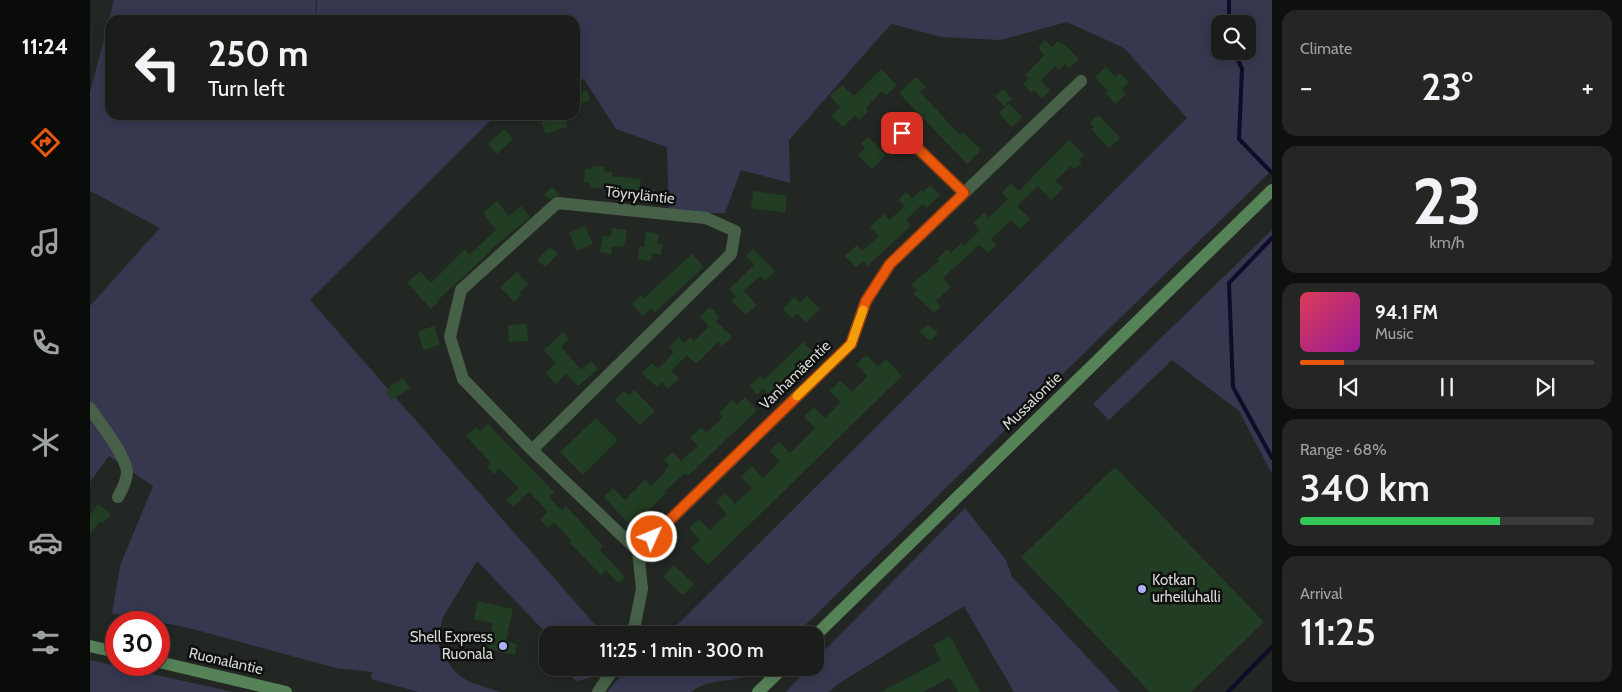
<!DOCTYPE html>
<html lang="en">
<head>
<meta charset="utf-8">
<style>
  :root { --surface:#1a1d1a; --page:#232623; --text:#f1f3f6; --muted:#9fa2a2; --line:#383b39; --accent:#ea580c }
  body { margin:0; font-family:Cabin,sans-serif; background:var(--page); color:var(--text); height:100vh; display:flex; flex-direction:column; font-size:19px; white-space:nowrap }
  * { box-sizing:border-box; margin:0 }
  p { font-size:16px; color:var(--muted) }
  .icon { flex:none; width:28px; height:28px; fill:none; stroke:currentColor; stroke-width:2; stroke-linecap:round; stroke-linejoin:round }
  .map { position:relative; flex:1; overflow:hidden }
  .side { display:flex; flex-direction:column; gap:10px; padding:10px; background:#0e100e; width:350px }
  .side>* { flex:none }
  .hud { position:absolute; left:15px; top:15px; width:475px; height:105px; border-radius:15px; box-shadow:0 2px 12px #0003,0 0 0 1px var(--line); background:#1a1d1a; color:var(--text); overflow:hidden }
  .controls { position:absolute; left:1121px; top:15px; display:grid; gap:10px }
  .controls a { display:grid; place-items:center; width:45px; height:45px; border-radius:10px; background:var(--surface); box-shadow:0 2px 12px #0003,0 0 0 1px var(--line); font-size:25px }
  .speed { position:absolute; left:15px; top:611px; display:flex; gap:10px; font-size:25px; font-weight:700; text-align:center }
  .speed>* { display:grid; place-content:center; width:65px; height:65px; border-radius:50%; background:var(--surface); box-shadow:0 2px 12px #0003,0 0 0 1px var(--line); line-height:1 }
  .speed .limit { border:8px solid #d22; background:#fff; color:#111 }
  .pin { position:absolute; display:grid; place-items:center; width:42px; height:42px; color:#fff; margin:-21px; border-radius:10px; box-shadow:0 2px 8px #0006 }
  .me { position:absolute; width:55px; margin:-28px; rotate:46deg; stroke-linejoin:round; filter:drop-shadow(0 0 4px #0008) }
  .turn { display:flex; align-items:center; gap:18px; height:105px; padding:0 20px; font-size:22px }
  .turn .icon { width:65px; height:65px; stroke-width:2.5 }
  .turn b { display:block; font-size:35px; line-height:42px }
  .big { font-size:38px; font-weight:600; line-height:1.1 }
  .side .widget { flex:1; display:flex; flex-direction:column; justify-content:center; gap:8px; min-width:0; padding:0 18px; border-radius:15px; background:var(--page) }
  .side .dial { align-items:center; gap:0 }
  .dial b { font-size:65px; line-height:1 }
  .song { display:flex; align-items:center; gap:15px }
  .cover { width:60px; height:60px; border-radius:8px; background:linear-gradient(135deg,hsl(350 70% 55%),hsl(300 70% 35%)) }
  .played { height:5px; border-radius:2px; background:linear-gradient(90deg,var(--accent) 15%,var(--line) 15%) }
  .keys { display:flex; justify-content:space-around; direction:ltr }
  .heat { display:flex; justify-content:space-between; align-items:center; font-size:28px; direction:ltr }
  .charge { height:8px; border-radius:4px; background:linear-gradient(90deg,#34c759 68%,var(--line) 0) }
  .trip { position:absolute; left:449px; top:626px; width:285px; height:50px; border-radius:15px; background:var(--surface); box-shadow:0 2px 12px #0003,0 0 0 1px var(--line); font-weight:600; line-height:50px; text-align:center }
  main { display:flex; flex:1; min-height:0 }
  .tabs { display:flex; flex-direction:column; width:90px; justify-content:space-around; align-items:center; background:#0a0c0a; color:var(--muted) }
  .tabs .icon { width:35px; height:35px }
  .tabs .on { color:var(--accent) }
  .tabs b { font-size:22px; color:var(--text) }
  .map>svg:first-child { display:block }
  .green { fill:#373850; fill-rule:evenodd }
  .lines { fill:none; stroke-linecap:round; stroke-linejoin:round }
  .stream { stroke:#0e0c29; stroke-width:4 }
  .building { fill:#213d23 }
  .street { stroke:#466147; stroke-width:12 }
  .secondary { stroke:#568258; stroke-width:12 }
  .route-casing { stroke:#983908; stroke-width:12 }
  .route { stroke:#ea580c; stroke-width:9 }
  .slow { stroke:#f59e0b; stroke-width:9 }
  .poi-dot { fill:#acaffb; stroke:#0e0f0e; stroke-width:2 }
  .labels { text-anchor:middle; stroke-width:5; stroke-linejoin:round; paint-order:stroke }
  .street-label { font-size:15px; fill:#d5d8d5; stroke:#0e0f0e }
  .poi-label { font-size:15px; fill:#d5d8d5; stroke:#0e0f0e; text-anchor:start }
</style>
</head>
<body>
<main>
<nav class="tabs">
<b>11:24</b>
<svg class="icon on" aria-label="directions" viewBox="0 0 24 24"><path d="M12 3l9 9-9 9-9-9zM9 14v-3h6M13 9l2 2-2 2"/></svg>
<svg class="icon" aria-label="music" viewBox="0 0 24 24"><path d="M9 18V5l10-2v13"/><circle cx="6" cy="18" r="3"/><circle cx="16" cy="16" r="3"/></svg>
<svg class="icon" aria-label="phone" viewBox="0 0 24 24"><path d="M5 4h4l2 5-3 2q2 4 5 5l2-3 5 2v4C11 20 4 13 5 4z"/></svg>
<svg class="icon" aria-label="climate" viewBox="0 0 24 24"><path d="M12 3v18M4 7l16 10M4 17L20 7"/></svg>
<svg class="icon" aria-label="car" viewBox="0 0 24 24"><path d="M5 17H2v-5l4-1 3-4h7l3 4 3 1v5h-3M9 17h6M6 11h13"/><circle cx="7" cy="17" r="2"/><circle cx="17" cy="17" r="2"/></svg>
<svg class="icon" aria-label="filters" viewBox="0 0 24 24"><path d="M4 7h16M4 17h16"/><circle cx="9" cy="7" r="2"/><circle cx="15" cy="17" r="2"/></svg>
</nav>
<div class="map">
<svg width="1182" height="692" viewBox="0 0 1182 692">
  <rect width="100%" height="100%" fill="#232723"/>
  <g class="green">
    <path d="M24,0H226L225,20H20V115H406L220,300L514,635H458L387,561L353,617L347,643C367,681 372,680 411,692H329L281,679L282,672L246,668L99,628L22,613L30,566L63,486L19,456L0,482V306L70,228L0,191V93Z"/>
    <path d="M227,0H1182V170L705,635H577L1097,118L1034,48L977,22L910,40L852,37L801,24L699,140L700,183L651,170L635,213L579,214L577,147L526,129L494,79L485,82V20H226ZM1130,24H1158V51H1130Z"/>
    <polygon points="1182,230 1182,474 1149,411 1082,360 1019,420 1003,404"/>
    <polygon points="875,508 916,560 922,577 1030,692 924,692 874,606 748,684 739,692 696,692 718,668 725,668 726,659"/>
    <polygon points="0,660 143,692 0,692"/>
    <polygon points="471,668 509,668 500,678 486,681"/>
    <path d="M538,668H671C653,686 621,675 601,692H517Z"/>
  </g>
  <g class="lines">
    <g class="stream">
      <polyline points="1139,0 1139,24"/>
      <polyline points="1144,51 1152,69 1149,139 1182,173"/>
      <polyline points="1182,238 1139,283 1143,387 1182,458"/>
      <polyline points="1138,692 1182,647"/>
    </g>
  </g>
  <g class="building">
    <polygon points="955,40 962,47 968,41 972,45 974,44 989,59 979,68 975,64 969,70 965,66 951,81 960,90 952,98 944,90 942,93 933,84 939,78 935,75 955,55 948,48"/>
    <polygon points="1016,67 1025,77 1030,73 1039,82 1032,89 1036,94 1025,104 1016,94 1018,91 1005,77"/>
    <polygon points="791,69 807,85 796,95 792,91 776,108 778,111 769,120 765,115 753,127 741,116 750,107 740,96 752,85 764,96"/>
    <polygon points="826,77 836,87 830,92 870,135 873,132 891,150 877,164 809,93"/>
    <polygon points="913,89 922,99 914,106 905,96"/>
    <polygon points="497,91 500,101 485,105 485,94"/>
    <polygon points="919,103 932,117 922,127 909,113"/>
    <polygon points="469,115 474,115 477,127 455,134 451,120"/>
    <polygon points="1008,115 1030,138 1019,148 1001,129 1004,127 1000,123"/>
    <polygon points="414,129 423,139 407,154 398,144"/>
    <polygon points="778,137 796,155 782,169 768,155 775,148 771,144"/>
    <polygon points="979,140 994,155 989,160 992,163 984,169 981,166 965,181 973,188 961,200 948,186 927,206 940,219 930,229 921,220 901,239 906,245 898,253 889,245 853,278 861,287 846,301 851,306 844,313 823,293 827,290 821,285 849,261 847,259 857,249 861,253 871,243 874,246 890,230 883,223 894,213 899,218 918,199 912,193 921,183 929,191"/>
    <polygon points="502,166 514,167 514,171 522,172 522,176 551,179 550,188 564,189 563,202 532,199 533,191 499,187 500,183 494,182 495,168 502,169"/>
    <polygon points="840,185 850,195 837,208 832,204 816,220 821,226 777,266 773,261 766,268 755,256 767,245 772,251 789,236 780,227 794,214 799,220 815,206 809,200 816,192 822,198 831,190 833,192"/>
    <polygon points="462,187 470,195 459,199 454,195"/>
    <polygon points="663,191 697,196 695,213 661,208"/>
    <polygon points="407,201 419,216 431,206 440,217 401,249 402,250 347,301 348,303 341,309 317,283 330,271 341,283 375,249 379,255 406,230 393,213"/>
    <polygon points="495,226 503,244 487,251 479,233"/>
    <polygon points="522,228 537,230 534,247 522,246 521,254 510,252 513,236 521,237"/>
    <polygon points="556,232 569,234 567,244 572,244 571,255 562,253 561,261 548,259 549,246 554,247"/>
    <polygon points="460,247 468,254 455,267 447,260"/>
    <polygon points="663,249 685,271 675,281 670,276 654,291 667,305 656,315 642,301 646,296 639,289 661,268 664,264 656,256"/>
    <polygon points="602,254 614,267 565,312 561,308 553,316 542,304 551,295 554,298"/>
    <polygon points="427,272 438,284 430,292 432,294 424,302 410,287"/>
    <polygon points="717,296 730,309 716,322 707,313 702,318 693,309 704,297 710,303"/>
    <polygon points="620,307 630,317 626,321 642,337 632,346 628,342 606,364 597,355 581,371 589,378 578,389 572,382 567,387 552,373 562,363 568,369 584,352 579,347 589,337 594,343 601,337 604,341 619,326 610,317"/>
    <polygon points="437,324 438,341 419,342 418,325"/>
    <polygon points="839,325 848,333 840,341 829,331"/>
    <polygon points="344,326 350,345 333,350 328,331"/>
    <polygon points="473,332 479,339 471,347 491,370 501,361 508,369 488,386 476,374 466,384 456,373 466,363 454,350"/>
    <polygon points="713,342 725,354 681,397 673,389 667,395 659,386 670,376 674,380"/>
    <polygon points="776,355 788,367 796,359 812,376 618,565 601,548 610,540 599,528 609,519 620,530 637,514 626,502 635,493 645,504 662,488 651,477 662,466 673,478 690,461 680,451 689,442 700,453 725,428 714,417 724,407 735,418 751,402 740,391 750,380 762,392 778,376 766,365"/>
    <polygon points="313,378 320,388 301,400 296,392 300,389 299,387"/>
    <polygon points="544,390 565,411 550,425 525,400 534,391 539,395"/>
    <polygon points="655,397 667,410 598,476 595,473 574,492 576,493 542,527 514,497 523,488 535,500 555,480 561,486 576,472 574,470 579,465 574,460 583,452 591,461 608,446 600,438 611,427 616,433 633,417 629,413 642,400 647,405"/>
    <polygon points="506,418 528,440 493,475 470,452"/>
    <polygon points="398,424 464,492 459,497 472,511 476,506 513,546 510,550 535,577 528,583 516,570 511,575 479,542 481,540 464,522 458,528 450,519 458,512 439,492 423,507 416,500 429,488 409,469 404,474 397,467 401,463 376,436 386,427 390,431"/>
    <polygon points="1025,467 1174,622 1101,692 1060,692 931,557"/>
    <polygon points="8,504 21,514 13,523 10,521 0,534 0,515"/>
    <polygon points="584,565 604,584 593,595 573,577"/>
    <polygon points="388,601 423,609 416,641 427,644 425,655 398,649 403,623 384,619"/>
    <polygon points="860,636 890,692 868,692 860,678 833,692 791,692 851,660 843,645"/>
  </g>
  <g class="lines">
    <g class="street">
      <polyline points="799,121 874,193"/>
      <path d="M0,408C9,422 36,455 37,472C37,481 32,490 28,497"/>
      <polyline points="442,450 641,254 645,231 616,218 467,203 371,290 360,337 373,379 442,450 548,551 552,589 545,624 540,635"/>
      <polyline points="548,551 761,344 776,301 800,264 991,81"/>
      <polyline points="508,692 524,668"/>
    </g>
    <g class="secondary">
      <polyline points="725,636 1182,190"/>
      <polyline points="0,646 26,652"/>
      <polyline points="69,662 196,692"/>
      <polyline points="668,692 693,668"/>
    </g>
  </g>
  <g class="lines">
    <defs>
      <polyline id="route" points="562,537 761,344 776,301 800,264 874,193 812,133"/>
    </defs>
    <use href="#route" class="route-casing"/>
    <use href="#route" class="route"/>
    <polyline class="slow" points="707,396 761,344 773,310"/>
  </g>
  <g class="poi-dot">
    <circle cx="1052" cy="589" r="5"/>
    <circle cx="413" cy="646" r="5"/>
  </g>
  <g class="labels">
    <g class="street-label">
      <text transform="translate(550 195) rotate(6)" y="5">Töyryläntie</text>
      <text transform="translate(705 375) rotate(-44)" y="5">Vanhamäentie</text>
      <text transform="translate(942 401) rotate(-44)" y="5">Mussalontie</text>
      <text transform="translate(136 661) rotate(13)" y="5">Ruonalantie</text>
    </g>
    <g class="poi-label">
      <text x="1062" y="585">Kotkan<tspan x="1062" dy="17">urheiluhalli</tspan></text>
      <text x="403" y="642" text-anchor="end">Shell Express<tspan x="403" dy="17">Ruonala</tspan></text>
    </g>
  </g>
</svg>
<div class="controls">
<a><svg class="icon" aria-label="search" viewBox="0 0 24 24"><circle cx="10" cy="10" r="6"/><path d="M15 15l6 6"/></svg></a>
</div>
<div class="speed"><div class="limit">30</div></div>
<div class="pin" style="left:812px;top:133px;background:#d93025"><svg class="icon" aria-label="arrive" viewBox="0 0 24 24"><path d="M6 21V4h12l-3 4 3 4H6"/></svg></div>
<svg class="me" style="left:562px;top:537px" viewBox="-20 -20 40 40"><circle r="17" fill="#ea580c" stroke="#fff" stroke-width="3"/><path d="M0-11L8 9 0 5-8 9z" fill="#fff"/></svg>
<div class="trip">11:25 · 1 min · 300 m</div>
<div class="hud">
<div class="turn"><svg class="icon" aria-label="left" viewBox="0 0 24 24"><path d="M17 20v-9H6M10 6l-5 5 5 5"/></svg><div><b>250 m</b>Turn left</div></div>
</div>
</div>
<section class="side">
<div class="widget"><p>Climate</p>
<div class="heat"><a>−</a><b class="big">23°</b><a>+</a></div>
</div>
<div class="widget dial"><b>23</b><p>km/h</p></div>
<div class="widget">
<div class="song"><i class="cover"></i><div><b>94.1 FM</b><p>Music</p></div></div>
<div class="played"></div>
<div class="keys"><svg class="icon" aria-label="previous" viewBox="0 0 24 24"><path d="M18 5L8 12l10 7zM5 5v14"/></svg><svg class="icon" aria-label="pause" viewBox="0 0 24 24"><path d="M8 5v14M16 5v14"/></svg><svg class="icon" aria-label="next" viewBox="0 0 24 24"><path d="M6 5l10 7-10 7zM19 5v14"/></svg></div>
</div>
<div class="widget"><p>Range · 68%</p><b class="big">340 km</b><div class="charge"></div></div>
<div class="widget"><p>Arrival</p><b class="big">11:25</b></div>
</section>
</main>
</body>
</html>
